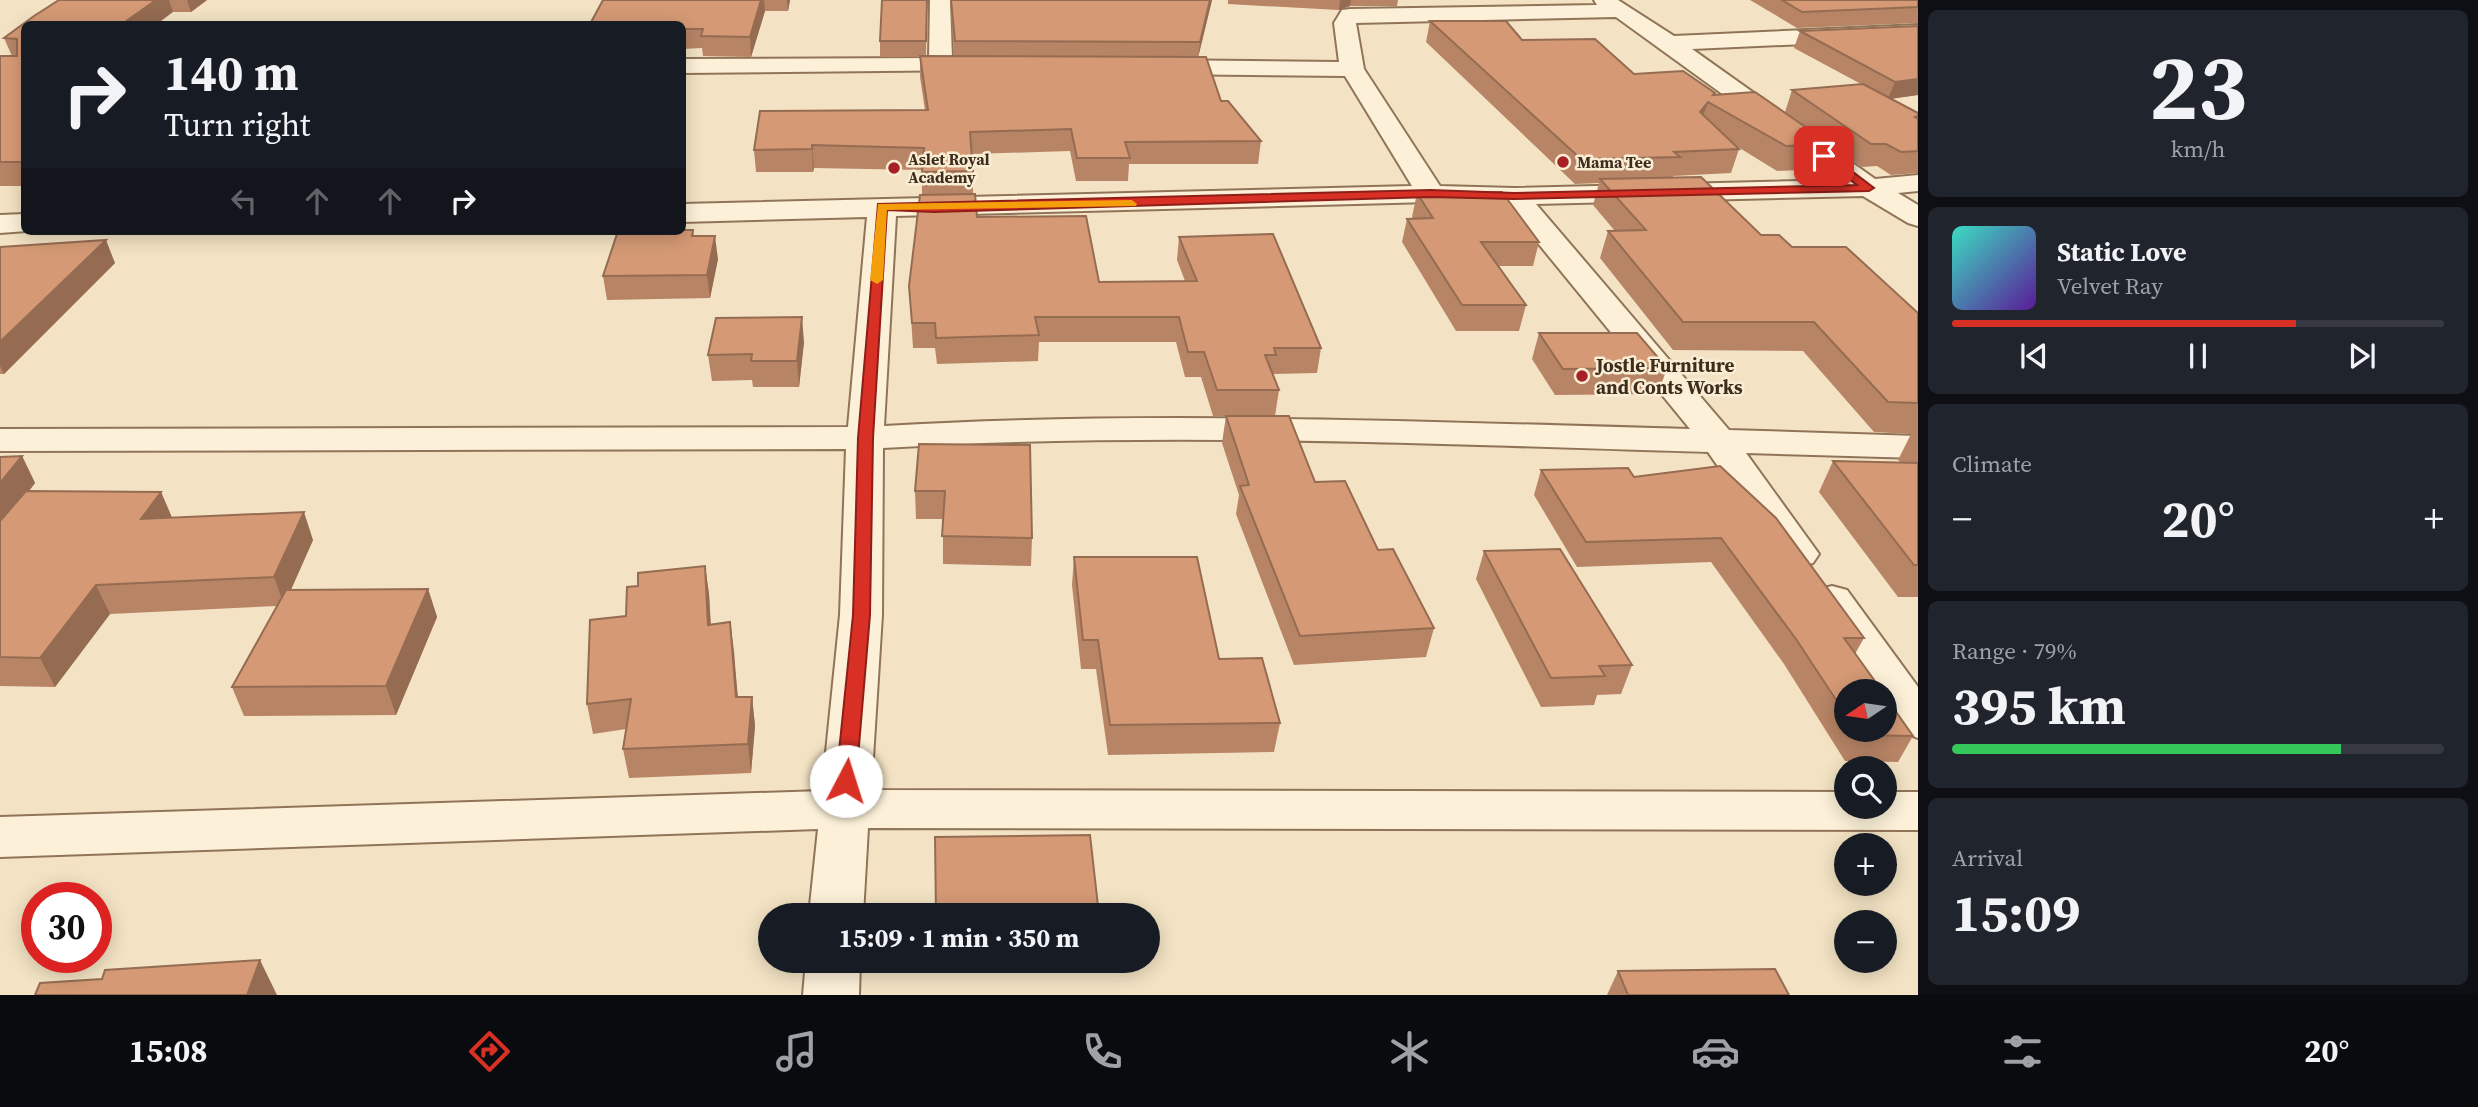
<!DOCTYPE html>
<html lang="en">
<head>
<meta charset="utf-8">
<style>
  :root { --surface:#171b24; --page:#20242c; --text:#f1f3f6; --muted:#9ea1a6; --line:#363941; --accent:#d93025 }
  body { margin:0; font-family:"Source Serif 4",serif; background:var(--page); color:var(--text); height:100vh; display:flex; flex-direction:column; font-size:26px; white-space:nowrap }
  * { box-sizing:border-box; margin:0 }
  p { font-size:23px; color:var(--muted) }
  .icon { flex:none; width:38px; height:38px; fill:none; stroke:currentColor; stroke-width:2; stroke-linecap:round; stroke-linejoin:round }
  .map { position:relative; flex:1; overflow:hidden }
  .details { display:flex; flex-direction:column; gap:10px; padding:10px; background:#0d0f14; width:560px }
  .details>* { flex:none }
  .banner { position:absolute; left:21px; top:21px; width:665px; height:214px; border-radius:10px; box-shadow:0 4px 18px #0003; background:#171b24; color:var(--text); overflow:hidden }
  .needle { width:46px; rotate:257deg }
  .buttons { position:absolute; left:1834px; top:679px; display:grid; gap:14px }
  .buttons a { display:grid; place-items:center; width:63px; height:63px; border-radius:50%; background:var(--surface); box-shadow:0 4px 18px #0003; font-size:35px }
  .speed { position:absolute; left:21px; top:882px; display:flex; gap:14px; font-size:35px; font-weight:700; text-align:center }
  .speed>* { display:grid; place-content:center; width:91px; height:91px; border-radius:50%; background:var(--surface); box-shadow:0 4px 18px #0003; line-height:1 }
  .speed .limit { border:10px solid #d22; background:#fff; color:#111 }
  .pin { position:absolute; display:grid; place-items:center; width:60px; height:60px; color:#fff; margin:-30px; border-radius:14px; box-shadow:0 4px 10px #0006 }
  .me { position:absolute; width:77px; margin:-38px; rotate:5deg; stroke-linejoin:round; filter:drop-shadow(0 0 5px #0008) }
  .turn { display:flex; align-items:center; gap:24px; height:147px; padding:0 28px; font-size:32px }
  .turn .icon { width:91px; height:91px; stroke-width:2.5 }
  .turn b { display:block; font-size:49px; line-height:60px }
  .lanes { display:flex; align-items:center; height:66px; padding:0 28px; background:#0003; justify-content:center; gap:35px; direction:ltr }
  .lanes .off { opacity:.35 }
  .big { font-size:52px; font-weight:700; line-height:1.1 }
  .details .widget { flex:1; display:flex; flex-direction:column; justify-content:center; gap:10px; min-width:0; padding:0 24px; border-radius:10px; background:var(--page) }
  .details .dial { align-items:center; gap:0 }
  .dial b { font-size:91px; line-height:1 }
  .song { display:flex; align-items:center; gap:21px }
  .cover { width:84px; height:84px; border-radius:10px; background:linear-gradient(135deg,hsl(170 70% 55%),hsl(270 70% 35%)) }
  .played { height:7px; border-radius:4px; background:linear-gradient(90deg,var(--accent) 70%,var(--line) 70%) }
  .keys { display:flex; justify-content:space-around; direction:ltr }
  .heat { display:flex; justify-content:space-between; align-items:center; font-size:38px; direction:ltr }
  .charge { height:10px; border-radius:5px; background:linear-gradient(90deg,#34c759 79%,var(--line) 0) }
  .trip { position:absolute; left:758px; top:903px; width:402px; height:70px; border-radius:35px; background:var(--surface); box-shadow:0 4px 18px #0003; font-weight:700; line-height:70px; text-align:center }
  .menu { display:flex; height:112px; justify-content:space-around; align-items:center; background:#090b0e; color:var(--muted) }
  .menu .icon { width:49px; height:49px }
  .menu .on { color:var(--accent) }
  .menu b { font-size:32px; color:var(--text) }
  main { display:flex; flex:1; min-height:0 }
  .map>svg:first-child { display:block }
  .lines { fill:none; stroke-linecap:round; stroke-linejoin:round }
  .minor-casing { stroke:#907458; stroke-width:4 }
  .minor { fill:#fcf0d8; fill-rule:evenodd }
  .wall { fill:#b78465 }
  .shaded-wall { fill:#956c52 }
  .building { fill:#d59a75; stroke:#956c52; stroke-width:2 }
  .route { fill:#d93025; stroke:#8d1f18; stroke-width:2 }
  .slow { fill:#f59e0b }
  .poi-dot { fill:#a62026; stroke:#f9edd4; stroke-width:2.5 }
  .labels { text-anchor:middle; stroke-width:5; stroke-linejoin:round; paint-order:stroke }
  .far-poi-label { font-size:16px; font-weight:bold; fill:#3e2c1d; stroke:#f9edd4; text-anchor:start }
  .poi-label { font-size:19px; font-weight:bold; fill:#3e2c1d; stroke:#f9edd4; text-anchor:start }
</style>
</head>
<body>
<main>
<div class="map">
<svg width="1918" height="995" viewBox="0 0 1918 995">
  <rect width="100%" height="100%" fill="#f3e3c4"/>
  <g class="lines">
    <defs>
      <g id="minor">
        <polygon points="930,0 950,0 952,58 980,60 984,65 980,70 682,73 682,59 929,58"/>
        <path d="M1594,0H1618L1674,36L1918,25V39L1692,49L1875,179L1918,175V191L1898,193L1918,205V226L1908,223L1863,196L1536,204L1729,430L1918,436V458L1746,453L1819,554L1813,563L1799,567L1785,563L1708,452C1433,444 1158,431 883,448L882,615L871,790L1846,792V807H1885V792H1918V830L868,828L863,915H809L818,829L0,857V817L822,791L840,615L846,449L0,451V429L848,427L867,217L682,222V204L1412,186L1345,76L1158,74L1150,72L1146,67L1150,62L1158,60L1339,62L1334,23L1342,10L1350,9L1597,5ZM1616,17L1841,180L1514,188L1440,186L1364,69L1356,23ZM1431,202L1506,204L1690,429C1421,422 1152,410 884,426L896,216Z"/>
        <polygon points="24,214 27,231 0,233 0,215"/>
        <path d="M1832,586L1847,590L1918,687V738C1894,731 1885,716 1885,691H1873L1811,600L1817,590Z"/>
        <polygon points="806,961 860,961 859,995 803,995"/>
      </g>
    </defs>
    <use href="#minor" class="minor-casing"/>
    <use href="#minor" class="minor"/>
  </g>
  <g class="wall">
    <polygon points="59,0 207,0 191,12 173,12 24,24 24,186 0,186 0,56 12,56 4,38"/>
    <polygon points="603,0 790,0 788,11 765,11 751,57 703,56 702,48 682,49 682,24"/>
    <polygon points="927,0 926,56 954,56 950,0 1212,0 1198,57 1221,101 1261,141 1258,164 1129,164 1128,181 1076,181 1070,151 972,154 973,171 973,194 977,217 1099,282 1185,281 1177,260 1179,237 1321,348 1317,373 1273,374 1273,376 1279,390 1275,416 1315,482 1378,550 1434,628 1426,657 1294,665 1236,514 1239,495 1222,443 1226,416 1213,416 1201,377 1185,377 1176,342 1039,342 1038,361 937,364 935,348 913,348 909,286 922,195 922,170 814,168 813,172 756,172 754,150 925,110 920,77 920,57 880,57 880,41"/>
    <polygon points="1228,0 1398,0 1397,6 1350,6 1339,10 1228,4"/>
    <polygon points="1750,0 1918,0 1918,23 1797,28"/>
    <polygon points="1430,21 1522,40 1634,74 1715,93 1714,95 1830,144 1821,169 1777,171 1738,147 1739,149 1731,173 1673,176 1673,178 1761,235 1792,247 1918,313 1918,597 1898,597 1819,492 1833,461 1900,462 1898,460 1911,434 1874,432 1803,351 1673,350 1600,258 1608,231 1615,231 1593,205 1599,183 1575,184 1426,42"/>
    <polygon points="1918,26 1918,95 1891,99 1918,113 1918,173 1891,175 1877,166 1862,167 1785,112 1792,90 1861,84 1794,48 1800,31"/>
    <polygon points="1417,193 1539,242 1533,266 1498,266 1526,305 1519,331 1456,331 1402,242 1407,219 1413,218 1412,217"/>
    <polygon points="693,230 694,236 718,259 710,298 607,300 603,276"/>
    <polygon points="0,247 115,263 4,374 0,374"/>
    <polygon points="1539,333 1667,368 1658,394 1555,395 1532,359"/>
    <polygon points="804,342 799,387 753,387 752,380 712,381 708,355"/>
    <polygon points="919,444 1032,538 1031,566 943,564 943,519 916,519 915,491"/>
    <polygon points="22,456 35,483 29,491 161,492 172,518 313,540 291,590 428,589 437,617 396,715 244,716 232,687 277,606 110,614 55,687 0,686 0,457"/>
    <polygon points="1541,470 1634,477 1864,638 1855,654 1846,691 1846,730 1885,730 1913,736 1898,762 1845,761 1784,664 1711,562 1577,567 1534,495"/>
    <polygon points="1484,551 1632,665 1621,694 1597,695 1594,705 1541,707 1476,579"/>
    <polygon points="1074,557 1219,659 1280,723 1274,752 1108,755 1096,669 1081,669 1072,585"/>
    <polygon points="705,566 709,594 711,625 730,622 738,697 752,697 755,726 751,773 629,778 623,749 626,729 593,734 587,704 626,616 638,586"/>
    <polygon points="1618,971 1789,995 1607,995"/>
  </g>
  <g class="shaded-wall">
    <polygon points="156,0 169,0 173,12 157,24 122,24"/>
    <polygon points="187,0 207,0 191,12"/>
    <polygon points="761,0 764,0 765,11 751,57 750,37"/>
    <polygon points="787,0 790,0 788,11"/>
    <polygon points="1210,0 1212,0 1198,58 1200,42"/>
    <polygon points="1340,0 1351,0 1350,6 1339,10"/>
    <polygon points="1918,79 1918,95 1888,99 1895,82"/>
    <polygon points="1708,102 1700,125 1700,112"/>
    <polygon points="812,145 814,168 813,172 812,149"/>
    <polygon points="715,236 718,259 710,298 707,275"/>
    <polygon points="106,240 115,263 4,374 0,366 0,342"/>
    <polygon points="802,317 804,342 799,387 797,361"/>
    <polygon points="22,456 35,483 3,525 0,519 0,483"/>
    <polygon points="161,492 173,520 141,519"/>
    <polygon points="304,512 313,540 284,605 274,577"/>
    <polygon points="705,566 709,594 712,654 708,625"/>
    <polygon points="96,585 110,614 55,687 40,658"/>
    <polygon points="428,589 437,617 396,715 386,686"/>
    <polygon points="730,622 734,651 740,727 736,697"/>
    <polygon points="752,697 755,726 751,773 748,744"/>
    <polygon points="260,960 277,995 247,995"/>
  </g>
  <g class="building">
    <polygon points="59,0 156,0 122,24 24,24 24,162 0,162 0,56 17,56 17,39 4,38 34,16"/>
    <polygon points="603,0 761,0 750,37 701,36 703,29 682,29 682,24 590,24"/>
    <polygon points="882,0 927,0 926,41 880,41"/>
    <polygon points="951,0 1210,0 1200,42 955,41"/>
    <polygon points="1782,0 1918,0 1918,7 1802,12"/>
    <polygon points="1430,21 1506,21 1522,40 1595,39 1634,74 1683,71 1715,93 1713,95 1755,92 1830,144 1786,146 1708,102 1700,112 1739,149 1674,152 1680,157 1581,159"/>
    <polygon points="1918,26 1918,79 1895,82 1800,31"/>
    <polygon points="920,56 1206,57 1221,101 1228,101 1261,141 1125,142 1130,158 1077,158 1071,129 970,132 973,171 922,172 924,148 812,145 812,149 754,150 760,111 928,110"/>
    <polygon points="1863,84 1918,113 1918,116 1915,117 1918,119 1918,151 1901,152 1886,144 1871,144 1792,90"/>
    <polygon points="1701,177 1761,235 1779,235 1792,247 1846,247 1918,313 1918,403 1888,402 1814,322 1683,322 1608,231 1646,230 1600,179"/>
    <polygon points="1502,192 1539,242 1481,242 1526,305 1462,305 1407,219 1433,218 1417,193"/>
    <polygon points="975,194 977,217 1086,216 1099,282 1197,281 1179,237 1273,234 1321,348 1274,348 1276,355 1265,355 1279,390 1217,390 1204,352 1188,352 1179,317 1035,317 1039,335 936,338 935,323 912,323 909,286 920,195"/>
    <polygon points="682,230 693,230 692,236 715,236 707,275 603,276 618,231"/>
    <polygon points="106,240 0,342 0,247"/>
    <polygon points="802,317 797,361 751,361 752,354 708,355 716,318"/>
    <polygon points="1539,333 1637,333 1667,368 1563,369"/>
    <polygon points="1226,416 1289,416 1315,482 1345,481 1378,550 1393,549 1434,628 1300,636 1240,486 1249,485"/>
    <polygon points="919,444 1030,445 1032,538 942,536 945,491 915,491"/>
    <polygon points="22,456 0,483 0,457"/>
    <polygon points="1833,461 1918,463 1918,565 1914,565"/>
    <polygon points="1720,466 1776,518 1864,638 1844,638 1882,691 1846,691 1846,715 1796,639 1721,538 1586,542 1541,470 1628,468 1634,477"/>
    <polygon points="26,491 161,492 141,519 304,512 274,577 96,585 40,658 0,657 0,521"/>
    <polygon points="1560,549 1632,665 1599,666 1605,676 1551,678 1484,551"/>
    <polygon points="1074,557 1197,557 1219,659 1262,658 1280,723 1110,725 1098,640 1083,640"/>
    <polygon points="705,566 708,625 730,622 736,697 752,697 748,744 623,749 631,699 587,704 590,620 626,616 627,587 638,586 638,573"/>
    <polygon points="428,589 386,686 232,687 286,590"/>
    <polygon points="1885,696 1913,736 1859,735 1856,730 1885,730"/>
    <polygon points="1090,835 1099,915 936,915 935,837"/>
    <polygon points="260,960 247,995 35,995 40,983 102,979 105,970"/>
    <polygon points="1775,969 1789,995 1628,995 1618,971"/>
  </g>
  <polygon class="route" points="1821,153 1828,153 1874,188 1869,191 1514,199 1431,197 934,212 887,210 873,438 870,615 856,781 853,787 839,787 836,781 853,615 858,438 878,204 1431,190 1514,193 1857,185 1821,158"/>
  <polygon class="slow" points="1132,200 1137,204 1136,206 887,210 883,280 877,284 870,280 878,204"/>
  <g class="poi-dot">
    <circle cx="1563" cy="162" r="7"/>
    <circle cx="894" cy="168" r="7"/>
    <circle cx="1582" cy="376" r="7"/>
  </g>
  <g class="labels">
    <g class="far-poi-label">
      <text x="908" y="165">Aslet Royal<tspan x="908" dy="18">Academy</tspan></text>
      <text x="1577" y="168">Mama Tee</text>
    </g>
    <g class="poi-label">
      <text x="1596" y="372">Jostle Furniture<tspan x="1596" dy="22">and Conts Works</tspan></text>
    </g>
  </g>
</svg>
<div class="buttons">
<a><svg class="needle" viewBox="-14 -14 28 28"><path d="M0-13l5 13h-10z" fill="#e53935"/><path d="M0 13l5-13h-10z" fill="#9ea1a6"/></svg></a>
<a><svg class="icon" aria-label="search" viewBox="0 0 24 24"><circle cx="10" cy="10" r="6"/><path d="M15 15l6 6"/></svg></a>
<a>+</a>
<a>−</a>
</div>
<div class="speed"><div class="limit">30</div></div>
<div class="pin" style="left:1824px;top:156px;background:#d93025"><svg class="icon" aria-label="arrive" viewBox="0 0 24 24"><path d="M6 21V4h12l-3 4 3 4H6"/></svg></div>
<svg class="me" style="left:846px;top:781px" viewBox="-20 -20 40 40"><circle r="19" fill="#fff"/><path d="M0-13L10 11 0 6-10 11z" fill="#d93025"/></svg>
<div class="trip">15:09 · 1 min · 350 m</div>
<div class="banner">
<div class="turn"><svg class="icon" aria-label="right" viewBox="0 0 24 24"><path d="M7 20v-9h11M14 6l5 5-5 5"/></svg><div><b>140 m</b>Turn right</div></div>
<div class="lanes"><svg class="icon off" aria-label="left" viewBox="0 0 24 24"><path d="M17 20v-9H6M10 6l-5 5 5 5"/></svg><svg class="icon off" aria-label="ahead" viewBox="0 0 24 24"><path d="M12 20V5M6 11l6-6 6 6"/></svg><svg class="icon off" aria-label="ahead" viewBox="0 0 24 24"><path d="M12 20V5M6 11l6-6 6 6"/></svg><svg class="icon" aria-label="right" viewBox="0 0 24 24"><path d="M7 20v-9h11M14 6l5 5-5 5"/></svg></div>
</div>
</div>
<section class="details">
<div class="widget dial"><b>23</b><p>km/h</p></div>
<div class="widget">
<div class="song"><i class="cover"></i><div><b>Static Love</b><p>Velvet Ray</p></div></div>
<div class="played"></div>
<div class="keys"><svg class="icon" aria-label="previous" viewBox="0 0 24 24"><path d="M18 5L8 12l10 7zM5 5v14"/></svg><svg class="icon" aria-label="pause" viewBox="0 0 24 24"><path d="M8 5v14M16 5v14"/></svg><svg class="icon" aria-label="next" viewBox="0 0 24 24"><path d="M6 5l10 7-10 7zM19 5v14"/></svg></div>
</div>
<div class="widget"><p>Climate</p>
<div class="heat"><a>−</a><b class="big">20°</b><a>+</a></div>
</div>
<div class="widget"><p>Range · 79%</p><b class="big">395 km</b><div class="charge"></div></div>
<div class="widget"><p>Arrival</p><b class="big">15:09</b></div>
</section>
</main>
<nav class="menu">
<b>15:08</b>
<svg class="icon on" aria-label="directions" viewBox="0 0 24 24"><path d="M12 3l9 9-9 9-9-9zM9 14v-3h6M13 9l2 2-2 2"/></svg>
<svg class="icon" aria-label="music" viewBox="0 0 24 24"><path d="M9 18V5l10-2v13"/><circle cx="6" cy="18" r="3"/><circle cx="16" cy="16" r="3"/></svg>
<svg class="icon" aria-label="phone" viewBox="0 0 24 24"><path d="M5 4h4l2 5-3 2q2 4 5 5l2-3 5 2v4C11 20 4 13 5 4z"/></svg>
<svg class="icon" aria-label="climate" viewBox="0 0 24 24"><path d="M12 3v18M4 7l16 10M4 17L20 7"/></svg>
<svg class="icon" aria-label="car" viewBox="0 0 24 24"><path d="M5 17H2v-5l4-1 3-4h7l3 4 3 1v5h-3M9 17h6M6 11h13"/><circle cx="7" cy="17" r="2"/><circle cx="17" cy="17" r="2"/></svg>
<svg class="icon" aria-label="filters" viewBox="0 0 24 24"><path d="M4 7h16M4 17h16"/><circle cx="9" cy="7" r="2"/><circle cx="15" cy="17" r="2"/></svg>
<b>20°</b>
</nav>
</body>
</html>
